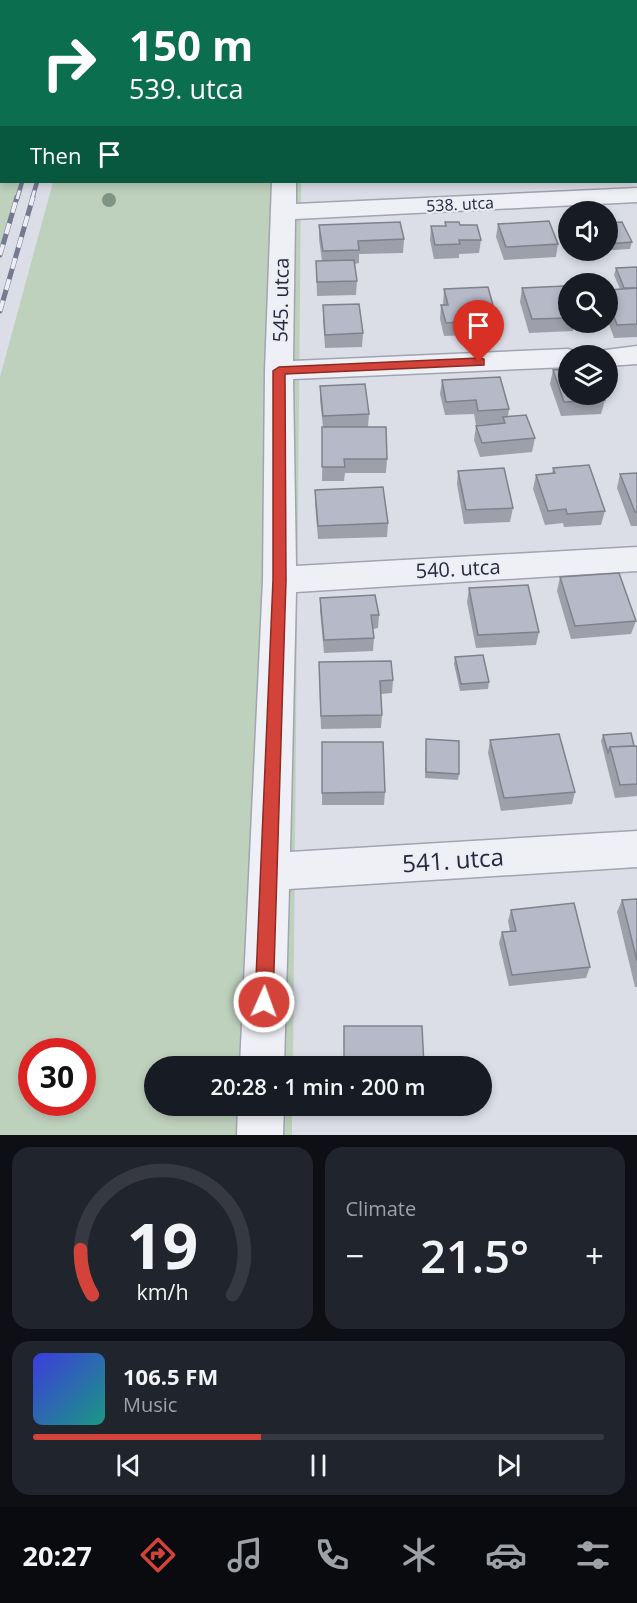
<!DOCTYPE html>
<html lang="en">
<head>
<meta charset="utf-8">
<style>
  :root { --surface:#171b24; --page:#20242c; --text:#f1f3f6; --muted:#9ea1a6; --line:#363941; --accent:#d4433a }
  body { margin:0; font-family:"Open Sans",sans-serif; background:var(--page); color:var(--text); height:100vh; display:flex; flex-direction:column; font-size:22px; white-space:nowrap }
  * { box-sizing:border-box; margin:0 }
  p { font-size:20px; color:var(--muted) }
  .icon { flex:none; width:33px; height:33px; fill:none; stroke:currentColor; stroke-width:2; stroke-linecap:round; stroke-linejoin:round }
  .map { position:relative; height:1135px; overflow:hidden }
  .drawer { display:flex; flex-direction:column; gap:12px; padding:12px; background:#0d0f14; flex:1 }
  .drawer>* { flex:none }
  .hud { position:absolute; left:0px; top:0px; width:638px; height:183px; box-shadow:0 3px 9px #0003; background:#0b6e4f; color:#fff; overflow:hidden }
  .controls { position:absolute; left:558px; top:201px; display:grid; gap:12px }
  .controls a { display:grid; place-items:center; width:60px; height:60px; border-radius:50%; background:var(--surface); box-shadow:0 3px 9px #0003; font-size:30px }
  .speed { position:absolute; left:18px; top:1038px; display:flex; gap:12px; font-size:30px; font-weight:700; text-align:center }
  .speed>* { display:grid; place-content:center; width:78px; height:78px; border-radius:50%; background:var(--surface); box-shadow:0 3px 9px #0003; line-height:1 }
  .speed .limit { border:9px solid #d22; background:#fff; color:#111 }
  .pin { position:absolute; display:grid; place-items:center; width:51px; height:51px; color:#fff; margin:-62px -26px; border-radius:50% 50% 50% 0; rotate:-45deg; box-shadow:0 0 6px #0007 }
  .pin .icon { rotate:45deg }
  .me { position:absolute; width:66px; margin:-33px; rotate:2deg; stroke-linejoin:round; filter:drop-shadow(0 0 4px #0008) }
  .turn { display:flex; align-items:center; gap:21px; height:126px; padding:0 30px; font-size:27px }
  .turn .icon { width:78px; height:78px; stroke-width:2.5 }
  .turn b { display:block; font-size:42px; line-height:51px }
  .then { display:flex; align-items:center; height:57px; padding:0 30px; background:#0003; gap:12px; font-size:22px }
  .big { font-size:45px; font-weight:600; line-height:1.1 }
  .drawer .tile { flex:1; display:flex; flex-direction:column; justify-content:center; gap:9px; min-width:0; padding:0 21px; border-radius:18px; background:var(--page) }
  .drawer .dial { align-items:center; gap:0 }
  .dial svg { height:156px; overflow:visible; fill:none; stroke:var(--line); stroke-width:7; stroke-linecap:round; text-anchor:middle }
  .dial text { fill:var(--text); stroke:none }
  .song { display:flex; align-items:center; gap:18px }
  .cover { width:72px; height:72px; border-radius:9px; background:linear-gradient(135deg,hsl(240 70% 55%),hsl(170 70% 35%)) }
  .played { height:6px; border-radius:3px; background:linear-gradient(90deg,var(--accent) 40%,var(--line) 40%) }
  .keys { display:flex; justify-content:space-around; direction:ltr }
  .heat { display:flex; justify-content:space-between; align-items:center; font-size:33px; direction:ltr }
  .drawer .tiles { flex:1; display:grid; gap:12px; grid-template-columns:1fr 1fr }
  .tile:last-child { grid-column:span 2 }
  .trip { position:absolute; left:144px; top:1056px; width:348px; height:60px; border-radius:30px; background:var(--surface); box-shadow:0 3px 9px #0003; font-weight:600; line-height:60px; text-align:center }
  .menu { display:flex; height:96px; justify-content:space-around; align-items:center; background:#090b0e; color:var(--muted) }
  .menu .icon { width:42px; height:42px }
  .menu .current { color:var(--accent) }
  .menu b { font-size:27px; color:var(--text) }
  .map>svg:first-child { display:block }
  .green { fill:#bed1bd; fill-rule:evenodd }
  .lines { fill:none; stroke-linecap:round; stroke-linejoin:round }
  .minor-casing { stroke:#a1a4b1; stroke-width:3 }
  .minor { fill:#eff0f5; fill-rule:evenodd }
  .rail-far1-casing { stroke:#757a91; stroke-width:4.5 }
  .rail-casing { stroke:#757a91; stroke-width:5 }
  .rail-far1 { stroke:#ecedf5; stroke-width:3; stroke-dasharray:9; stroke-linecap:butt }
  .rail { stroke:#ecedf5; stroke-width:4; stroke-dasharray:11; stroke-linecap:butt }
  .tree { fill:#7e9584 }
  .wall { fill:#9d9fab }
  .building { fill:#b6b9c7; stroke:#7f828b; stroke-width:1.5 }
  .route { fill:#d4433a; stroke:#8a2c26; stroke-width:1.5 }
  .labels { text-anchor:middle; stroke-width:4.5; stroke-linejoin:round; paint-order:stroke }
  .far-street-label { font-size:16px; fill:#25293e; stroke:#ecedf5 }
  .street-label { font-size:20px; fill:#25293e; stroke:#ecedf5 }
  .near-street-label { font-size:24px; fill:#25293e; stroke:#ecedf5 }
</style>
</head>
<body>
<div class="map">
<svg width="637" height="1135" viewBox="0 0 637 1135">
  <rect width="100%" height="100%" fill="#dcdee7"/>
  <g class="green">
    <polygon points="0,0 74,0 2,2 2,182 20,182 0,245"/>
    <path d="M53,182H301L293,1066H154V1106H292V1135H0V377ZM32,1052H82V1102H32Z"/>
  </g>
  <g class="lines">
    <defs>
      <g id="minor">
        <rect x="278" y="0" width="20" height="2"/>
        <rect x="636" y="61" width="1" height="12"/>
        <polygon points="272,182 296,182 296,204 637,188 637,202 295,219 293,361 568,349 578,352 580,356 568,356 568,367 293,379 296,566 637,547 637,571 296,592 290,852 637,831 637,867 289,889 284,1066 240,1066 263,580 265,371"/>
        <polygon points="637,346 637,364 608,366 608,356 595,356 598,351"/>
        <polygon points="238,1106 284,1106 283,1135 237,1135"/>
      </g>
    </defs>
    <use href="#minor" class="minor-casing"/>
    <use href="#minor" class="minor"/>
    <defs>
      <g id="rail-far1">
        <polyline points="17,199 22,182"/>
        <polyline points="32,199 37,182"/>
      </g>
      <g id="rail">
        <polyline points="0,255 17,197"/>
        <polyline points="0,311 33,197"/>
      </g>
    </defs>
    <use href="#rail-far1" class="rail-far1-casing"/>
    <use href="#rail" class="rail-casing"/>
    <use href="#rail-far1" class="rail-far1"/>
    <use href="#rail" class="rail"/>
  </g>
  <circle class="tree" cx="109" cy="200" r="7"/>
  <g class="wall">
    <polygon points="319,0 354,0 354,2 320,2"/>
    <polygon points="392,0 425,0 425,2 393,2"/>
    <rect x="443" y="0" width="35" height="2"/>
    <polygon points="511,0 531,0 531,2 512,2"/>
    <polygon points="636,28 637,28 637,50 636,48"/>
    <polygon points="636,84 637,86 637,106 636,106"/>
    <rect x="636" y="132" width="1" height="28"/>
    <polygon points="445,222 460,225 481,240 479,253 459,254 459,258 434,259 430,240 431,226 445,226"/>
    <polygon points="608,223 632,242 630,249 599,251 598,250 608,250"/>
    <polygon points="498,224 558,244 556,257 504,260 496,237"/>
    <polygon points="319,225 404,239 403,253 359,254 359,263 355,264 357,281 356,295 317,296 316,261 322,261 319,239"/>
    <polygon points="637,267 637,337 614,338 608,321 608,290 620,289 614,275 616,268"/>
    <polygon points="522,288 568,296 568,322 575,322 573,331 529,333 520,302"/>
    <polygon points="444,289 497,320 495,334 444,336 440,319 441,305 443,305"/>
    <polygon points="323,305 363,333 362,347 325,348 323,319"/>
    <polygon points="553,370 605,400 601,414 561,416 550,384"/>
    <polygon points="442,380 509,409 508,417 535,438 532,452 480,457 474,440 476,426 494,424 476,425 474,414 445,415 440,394"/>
    <polygon points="320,386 369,414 368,427 387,459 386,473 345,473 344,481 322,481 323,427 320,400"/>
    <polygon points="553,468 605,511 601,525 564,527 563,523 545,525 533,489 536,475 552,474"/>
    <polygon points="458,471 513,508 510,522 464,524 457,484"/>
    <polygon points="637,473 637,526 631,526 617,488 620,474"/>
    <polygon points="315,490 388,523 387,537 318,539 315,504"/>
    <polygon points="560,577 636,621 631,634 571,639 557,591"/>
    <polygon points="469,588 539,632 536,645 476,648 467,602"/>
    <polygon points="320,598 379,615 378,628 373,629 374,638 373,651 324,653 320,611"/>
    <polygon points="455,657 489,682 488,689 460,691 454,664"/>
    <polygon points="319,675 393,680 392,693 381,694 382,715 381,728 321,729"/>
    <polygon points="603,735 634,746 637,746 637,796 615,798 601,741"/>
    <polygon points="426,739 459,774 458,780 425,778"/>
    <polygon points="490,740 575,792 572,804 501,811 488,753"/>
    <polygon points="322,742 385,792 384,805 322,805"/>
    <polygon points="637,899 637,987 635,987 617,912 622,900"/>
    <polygon points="511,910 590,967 586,978 509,986 499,943 502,932 510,931 508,921"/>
    <polygon points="345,1106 427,1106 425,1115 345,1116"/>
  </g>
  <g class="building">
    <rect x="636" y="132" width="1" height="15"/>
    <polygon points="549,221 558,244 506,247 498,224"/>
    <polygon points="400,222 404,239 358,241 359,250 323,251 319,225"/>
    <polygon points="445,222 459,222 460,225 477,225 481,240 459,240 460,244 435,245 431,226 446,226"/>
    <polygon points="622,222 632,242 608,244 608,223"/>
    <polygon points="354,260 357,281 317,282 316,261"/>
    <polygon points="637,267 637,288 624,288 616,268"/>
    <polygon points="565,286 568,296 568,318 532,319 522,288"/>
    <polygon points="488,287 497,320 446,323 441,305 448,305 444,289"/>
    <polygon points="637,288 637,324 617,325 608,300 608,290"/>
    <polygon points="359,304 363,333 325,335 323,305"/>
    <polygon points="568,369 568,394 603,394 605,400 564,402 553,370"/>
    <polygon points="500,377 509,409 478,411 476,400 446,402 442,380"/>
    <polygon points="365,384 369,414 323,416 320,386"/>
    <polygon points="526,415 535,438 482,443 476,426 505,423 503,417"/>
    <polygon points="322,427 386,427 387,459 344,459 345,467 322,467"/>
    <polygon points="589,465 605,511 567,514 566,509 548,511 536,475 555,473 553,468"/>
    <polygon points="504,468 513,508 466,510 458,471"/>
    <polygon points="637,473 637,512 635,512 620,474"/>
    <polygon points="383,487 388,523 318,526 315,490"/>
    <polygon points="619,573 636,621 575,626 560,577"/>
    <polygon points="528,585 539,632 478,635 469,588"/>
    <polygon points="375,595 379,615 371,615 374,638 324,640 320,598"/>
    <polygon points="483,655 489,682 461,684 455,657"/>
    <polygon points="391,661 393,680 380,681 382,715 321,716 319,662"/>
    <polygon points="631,733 634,746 610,747 608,753 603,735"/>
    <polygon points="559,734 575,792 504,798 490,740"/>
    <polygon points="426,739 459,741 459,774 426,772"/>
    <polygon points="322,742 383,742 385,792 322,793"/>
    <polygon points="637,746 637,784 620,785 610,747"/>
    <polygon points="637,899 637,961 622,900"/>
    <polygon points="574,903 590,967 512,975 502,932 516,931 511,910"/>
    <polygon points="344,1026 422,1026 424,1066 344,1066"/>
    <polygon points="345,1106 427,1106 345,1107"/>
  </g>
  <polygon class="route" points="479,358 484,359 484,365 285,374 286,580 273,1002 271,1008 264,1011 258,1008 255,1002 273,580 273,371 279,367"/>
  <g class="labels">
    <g class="far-street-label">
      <text transform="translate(460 204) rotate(-3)" y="6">538. utca</text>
    </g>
    <g class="street-label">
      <text transform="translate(281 300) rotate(-89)" y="7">545. utca</text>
      <text transform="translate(458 569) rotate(-3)" y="7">540. utca</text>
    </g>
    <g class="near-street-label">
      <text transform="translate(453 861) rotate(-4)" y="8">541. utca</text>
    </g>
  </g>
</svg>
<div class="controls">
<a><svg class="icon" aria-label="sound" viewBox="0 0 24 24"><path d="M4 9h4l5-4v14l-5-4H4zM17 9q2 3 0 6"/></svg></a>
<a><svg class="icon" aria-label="search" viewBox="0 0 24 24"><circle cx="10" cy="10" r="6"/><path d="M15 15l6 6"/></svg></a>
<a><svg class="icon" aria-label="layers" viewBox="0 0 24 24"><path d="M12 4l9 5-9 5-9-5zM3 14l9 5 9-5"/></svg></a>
</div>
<div class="speed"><div class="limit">30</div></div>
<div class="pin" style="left:479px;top:362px;background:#d93025"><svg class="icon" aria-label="arrive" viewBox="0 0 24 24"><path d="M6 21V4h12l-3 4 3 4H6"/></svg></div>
<svg class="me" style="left:264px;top:1002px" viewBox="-20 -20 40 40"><circle r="17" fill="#d4433a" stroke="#fff" stroke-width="3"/><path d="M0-11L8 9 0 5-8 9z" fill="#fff"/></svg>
<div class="trip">20:28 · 1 min · 200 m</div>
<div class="hud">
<div class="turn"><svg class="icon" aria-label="right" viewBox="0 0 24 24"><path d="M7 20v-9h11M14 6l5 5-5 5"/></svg><div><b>150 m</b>539. utca</div></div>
<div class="then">Then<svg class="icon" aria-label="arrive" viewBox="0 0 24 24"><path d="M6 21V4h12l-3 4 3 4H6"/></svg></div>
</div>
</div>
<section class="drawer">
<div class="tiles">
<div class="tile dial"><svg viewBox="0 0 100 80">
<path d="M14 69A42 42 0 1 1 86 69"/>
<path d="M14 69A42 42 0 0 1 8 46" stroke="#d4433a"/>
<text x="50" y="56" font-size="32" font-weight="700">19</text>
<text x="50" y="72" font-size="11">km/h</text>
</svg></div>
<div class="tile"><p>Climate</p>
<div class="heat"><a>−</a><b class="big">21.5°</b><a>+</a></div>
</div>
<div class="tile">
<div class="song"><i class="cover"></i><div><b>106.5 FM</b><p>Music</p></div></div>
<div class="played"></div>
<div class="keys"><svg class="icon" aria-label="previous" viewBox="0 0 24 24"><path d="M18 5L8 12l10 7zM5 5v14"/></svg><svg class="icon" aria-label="pause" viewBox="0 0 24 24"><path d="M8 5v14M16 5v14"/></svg><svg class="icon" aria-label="next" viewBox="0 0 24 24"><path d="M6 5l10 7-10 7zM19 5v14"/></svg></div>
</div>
</div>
</section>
<nav class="menu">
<b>20:27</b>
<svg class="icon current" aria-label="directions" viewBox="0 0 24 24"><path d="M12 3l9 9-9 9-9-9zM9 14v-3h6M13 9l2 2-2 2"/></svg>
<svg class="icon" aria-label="music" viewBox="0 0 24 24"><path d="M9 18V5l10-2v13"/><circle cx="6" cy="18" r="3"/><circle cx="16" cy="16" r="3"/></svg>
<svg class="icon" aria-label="phone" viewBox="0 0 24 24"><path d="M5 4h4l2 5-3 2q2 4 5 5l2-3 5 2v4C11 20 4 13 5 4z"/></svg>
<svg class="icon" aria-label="climate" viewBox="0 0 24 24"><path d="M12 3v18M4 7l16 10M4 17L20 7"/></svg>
<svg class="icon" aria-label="car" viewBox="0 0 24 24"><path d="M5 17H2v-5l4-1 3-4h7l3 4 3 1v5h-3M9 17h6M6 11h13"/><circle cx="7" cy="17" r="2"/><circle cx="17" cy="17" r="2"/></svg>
<svg class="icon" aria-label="filters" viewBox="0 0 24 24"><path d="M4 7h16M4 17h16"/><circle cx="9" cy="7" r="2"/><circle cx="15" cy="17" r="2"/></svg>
</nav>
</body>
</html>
